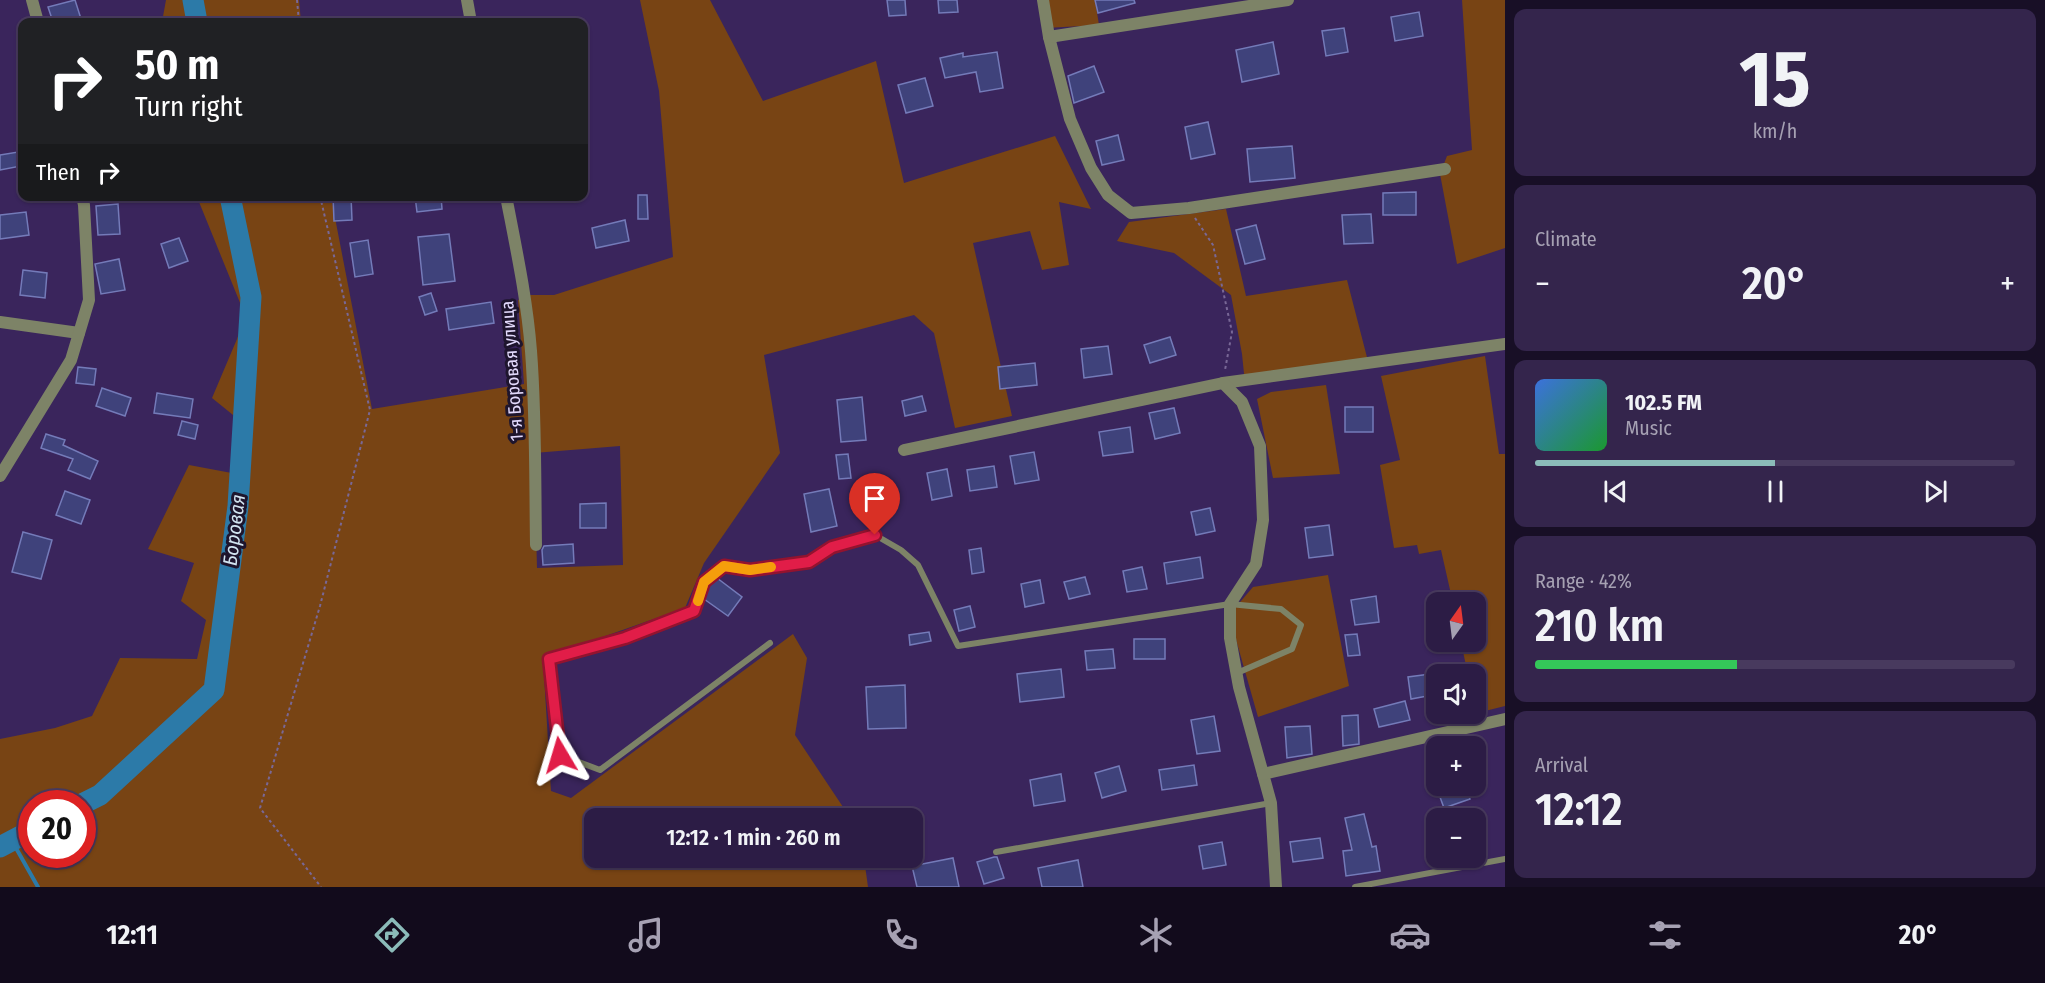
<!DOCTYPE html>
<html lang="en">
<head>
<meta charset="utf-8">
<style>
  :root { --surface:#2c1c45; --page:#34254c; --text:#f1f3f6; --muted:#a6a1b3; --line:#483a5e; --accent:#8bbbb9 }
  body { margin:0; font-family:"Fira Sans Condensed",sans-serif; background:var(--page); color:var(--text); height:100vh; display:flex; flex-direction:column; font-size:22px; white-space:nowrap }
  * { box-sizing:border-box; margin:0 }
  p { font-size:20px; color:var(--muted) }
  .icon { flex:none; width:33px; height:33px; fill:none; stroke:currentColor; stroke-width:2; stroke-linecap:round; stroke-linejoin:round }
  .map { position:relative; flex:1; overflow:hidden }
  .details { display:flex; flex-direction:column; gap:9px; padding:9px; background:#180f26; width:540px }
  .details>* { flex:none }
  .guide { position:absolute; left:18px; top:18px; width:570px; height:183px; border-radius:12px; box-shadow:0 2px 4px #0004,0 0 0 2px var(--line); background:#202124; color:#fff; overflow:hidden }
  .needle { width:39px; rotate:14deg }
  .buttons { position:absolute; left:1426px; top:592px; display:grid; gap:12px }
  .buttons a { display:grid; place-items:center; width:60px; height:60px; border-radius:12px; background:var(--surface); box-shadow:0 2px 4px #0004,0 0 0 2px var(--line); font-size:30px }
  .speed { position:absolute; left:18px; top:790px; display:flex; gap:12px; font-size:30px; font-weight:700; text-align:center }
  .speed>* { display:grid; place-content:center; width:78px; height:78px; border-radius:50%; background:var(--surface); box-shadow:0 2px 4px #0004,0 0 0 2px var(--line); line-height:1 }
  .speed .limit { border:9px solid #d22; background:#fff; color:#111 }
  .pin { position:absolute; display:grid; place-items:center; width:51px; height:51px; color:#fff; margin:-62px -26px; border-radius:50% 50% 50% 0; rotate:-45deg; box-shadow:0 0 6px #0007 }
  .pin .icon { rotate:45deg }
  .me { position:absolute; width:66px; margin:-33px; rotate:353deg; stroke-linejoin:round; filter:drop-shadow(0 0 4px #0008) }
  .turn { display:flex; align-items:center; gap:21px; height:126px; padding:0 18px; font-size:27px }
  .turn .icon { width:78px; height:78px; stroke-width:2.5 }
  .turn b { display:block; font-size:42px; line-height:51px }
  .then { display:flex; align-items:center; height:57px; padding:0 18px; background:#0003; gap:12px; font-size:22px }
  .big { font-size:45px; font-weight:600; line-height:1.1 }
  .details .tile { flex:1; display:flex; flex-direction:column; justify-content:center; gap:9px; min-width:0; padding:0 21px; border-radius:12px; background:var(--page) }
  .details .dial { align-items:center; gap:0 }
  .dial b { font-size:78px; line-height:1 }
  .song { display:flex; align-items:center; gap:18px }
  .cover { width:72px; height:72px; border-radius:9px; background:linear-gradient(135deg,hsl(220 70% 55%),hsl(130 70% 35%)) }
  .played { height:6px; border-radius:3px; background:linear-gradient(90deg,var(--accent) 50%,var(--line) 50%) }
  .keys { display:flex; justify-content:space-around; direction:ltr }
  .heat { display:flex; justify-content:space-between; align-items:center; font-size:33px; direction:ltr }
  .charge { height:9px; border-radius:4px; background:linear-gradient(90deg,#34c759 42%,var(--line) 0) }
  .trip { position:absolute; left:584px; top:808px; width:339px; height:60px; border-radius:12px; background:var(--surface); box-shadow:0 2px 4px #0004,0 0 0 2px var(--line); font-weight:600; line-height:60px; text-align:center }
  .tab-bar { display:flex; height:96px; justify-content:space-around; align-items:center; background:#120b1c; color:var(--muted) }
  .tab-bar .icon { width:42px; height:42px }
  .tab-bar .selected { color:var(--accent) }
  .tab-bar b { font-size:27px; color:var(--text) }
  main { display:flex; flex:1; min-height:0 }
  .map>svg:first-child { display:block }
  .green { fill:#784414; fill-rule:evenodd }
  .lines { fill:none; stroke-linecap:round; stroke-linejoin:round }
  .stream { stroke:#2c7aa8; stroke-width:4 }
  .river { stroke:#2c7aa8; stroke-width:21 }
  .building { fill:#3f427b; stroke:#747bb9; stroke-width:1.5 }
  .path { stroke:#796897; stroke-width:2; stroke-dasharray:3 3; stroke-linecap:butt }
  .service { stroke:#7d8367; stroke-width:6 }
  .minor { stroke:#7d8367; stroke-width:12 }
  .route-casing { stroke:#92132f; stroke-width:15 }
  .route { stroke:#e11d48; stroke-width:10 }
  .slow { stroke:#f59e0b; stroke-width:10 }
  .labels { text-anchor:middle; stroke-width:6; stroke-linejoin:round; paint-order:stroke }
  .street-label { font-size:18px; fill:#e2d9fb; stroke:#1e152d }
  .water-label { font-size:20px; font-style:italic; fill:#d2e4f1; stroke:#1e152d }
</style>
</head>
<body>
<main>
<div class="map">
<svg width="1505" height="887" viewBox="0 0 1505 887">
  <rect width="100%" height="100%" fill="#3a255c"/>
  <g class="green">
    <polygon points="166,0 299,0 301,22 162,22"/>
    <path d="M640,0H710L763,101L876,61L904,183L1055,136L1091,209L1059,202L1069,265L1042,270L1030,231L973,243L1012,416L955,428L934,333L914,315L764,355L780,453L704,563L685,608L543,658L551,791L571,798L793,634L807,658L795,735L851,819H594V858H864L868,887H0V739L55,728L92,716L120,658L197,659L206,620L181,601L194,563L148,549L189,465L237,474L243,423L212,398L237,339L245,315L197,197H331L372,409L524,384L518,300L530,295H554L673,257L659,91ZM620,446L623,565L537,568L534,453ZM32,804H82V855H32Z"/>
    <polygon points="1041,0 1095,0 1099,25 1046,28"/>
    <polygon points="1462,0 1505,0 1505,248 1457,264 1440,174 1447,156 1472,150"/>
    <polygon points="1226,209 1246,296 1347,280 1369,365 1245,383 1242,354 1231,295 1174,253 1117,241 1129,222"/>
    <polygon points="1485,356 1499,454 1505,454 1505,706 1477,713 1476,675 1468,675 1461,642 1476,642 1476,603 1453,603 1441,550 1419,554 1417,545 1394,548 1380,465 1400,460 1381,376"/>
    <polygon points="1326,385 1340,474 1273,478 1257,399 1271,392"/>
    <polygon points="1328,575 1349,686 1258,717 1229,615 1253,587"/>
  </g>
  <g class="lines">
    <polyline class="stream" points="12,841 38,887"/>
    <g class="river">
      <polyline points="193,0 197,22"/>
      <polyline points="82,804 100,795 214,690 238,506 251,297 230,196"/>
      <polyline points="0,847 32,830"/>
    </g>
  </g>
  <g class="building">
    <polygon points="75,0 82,22 53,22 48,7"/>
    <polygon points="887,0 905,0 906,15 889,16"/>
    <polygon points="938,0 957,0 958,12 939,13"/>
    <polygon points="1095,0 1134,0 1135,3 1098,13"/>
    <polygon points="1419,12 1423,36 1395,41 1391,17"/>
    <polygon points="1344,28 1348,52 1326,56 1322,31"/>
    <polygon points="1273,42 1279,74 1242,82 1236,50"/>
    <polygon points="997,52 1003,88 980,92 976,72 945,78 940,58 963,53 963,57"/>
    <polygon points="1094,66 1104,92 1074,103 1068,76"/>
    <polygon points="925,78 933,106 906,113 898,85"/>
    <polygon points="1208,122 1215,154 1191,159 1185,127"/>
    <polygon points="1118,135 1124,160 1102,165 1096,141"/>
    <polygon points="1292,146 1295,178 1250,182 1247,149"/>
    <polygon points="18,152 21,166 0,170 0,155"/>
    <polygon points="1416,192 1416,215 1383,215 1383,193"/>
    <polygon points="638,195 647,195 648,219 638,219"/>
    <polygon points="333,196 351,196 352,220 334,221"/>
    <polygon points="415,196 441,196 442,209 417,212"/>
    <polygon points="118,204 120,234 98,235 96,206"/>
    <polygon points="26,212 29,235 0,239 0,215"/>
    <polygon points="1371,214 1373,243 1344,244 1342,215"/>
    <polygon points="625,220 629,241 596,248 592,228"/>
    <polygon points="1256,225 1265,259 1245,264 1236,230"/>
    <polygon points="449,234 455,281 423,285 418,237"/>
    <polygon points="179,238 188,261 169,268 161,244"/>
    <polygon points="368,240 373,274 355,277 350,243"/>
    <polygon points="119,259 125,290 101,294 95,264"/>
    <polygon points="23,270 47,273 45,298 20,295"/>
    <polygon points="431,293 437,311 425,315 419,297"/>
    <polygon points="491,302 494,323 449,330 446,309"/>
    <polygon points="1170,337 1176,355 1150,363 1144,345"/>
    <polygon points="1108,346 1112,374 1084,378 1081,349"/>
    <polygon points="1035,363 1037,385 1000,389 998,367"/>
    <polygon points="78,367 96,369 94,385 76,383"/>
    <polygon points="102,388 131,398 125,416 96,406"/>
    <polygon points="157,393 193,399 190,418 154,413"/>
    <polygon points="922,396 926,411 905,416 902,401"/>
    <polygon points="862,397 866,440 841,442 837,400"/>
    <rect x="1345" y="407" width="28" height="25"/>
    <polygon points="1174,408 1180,433 1155,439 1149,413"/>
    <polygon points="182,421 198,425 195,439 178,435"/>
    <polygon points="1130,427 1133,452 1103,456 1099,432"/>
    <polygon points="46,434 65,440 63,445 98,461 90,479 68,470 73,459 41,448"/>
    <polygon points="1034,452 1039,480 1015,484 1010,456"/>
    <polygon points="848,454 851,478 839,479 836,455"/>
    <polygon points="994,466 997,487 970,491 967,470"/>
    <polygon points="947,469 952,496 932,500 927,473"/>
    <polygon points="829,489 837,526 811,532 804,494"/>
    <polygon points="65,491 90,500 81,524 56,515"/>
    <polygon points="606,503 606,528 580,528 580,504"/>
    <polygon points="1210,508 1215,531 1196,535 1191,512"/>
    <polygon points="1329,525 1333,555 1309,558 1305,528"/>
    <polygon points="23,532 52,540 41,579 12,572"/>
    <polygon points="573,544 574,563 543,565 542,550 544,546"/>
    <polygon points="981,548 984,572 972,574 969,550"/>
    <polygon points="1200,557 1203,578 1167,584 1164,563"/>
    <polygon points="1142,567 1147,589 1127,592 1123,571"/>
    <polygon points="1085,577 1090,594 1069,599 1064,582"/>
    <polygon points="717,578 742,597 728,616 704,599 708,585"/>
    <polygon points="1040,580 1044,603 1025,607 1021,584"/>
    <polygon points="1376,596 1379,622 1355,625 1351,600"/>
    <polygon points="970,606 975,627 959,631 954,610"/>
    <polygon points="929,632 931,641 910,645 909,635"/>
    <polygon points="1357,634 1360,655 1348,656 1345,635"/>
    <rect x="1134" y="639" width="31" height="20"/>
    <polygon points="1113,649 1115,668 1087,670 1085,651"/>
    <polygon points="1061,669 1064,697 1020,702 1017,674"/>
    <polygon points="1430,674 1433,695 1411,699 1408,677"/>
    <polygon points="905,685 906,728 868,729 866,687"/>
    <polygon points="1405,701 1410,720 1379,727 1374,709"/>
    <polygon points="1358,715 1359,744 1343,746 1342,716"/>
    <polygon points="1214,716 1220,751 1197,754 1191,720"/>
    <polygon points="1310,726 1312,754 1287,758 1285,727"/>
    <polygon points="1194,765 1197,785 1162,790 1159,770"/>
    <polygon points="1119,766 1126,791 1102,798 1095,773"/>
    <polygon points="1061,774 1065,801 1034,806 1030,780"/>
    <polygon points="1436,786 1465,786 1470,799 1444,808"/>
    <polygon points="1364,814 1372,847 1376,846 1380,871 1346,876 1343,851 1352,850 1345,818"/>
    <polygon points="1320,838 1323,858 1293,862 1290,842"/>
    <polygon points="1222,842 1226,865 1203,869 1199,846"/>
    <polygon points="994,857 997,857 1004,878 984,884 977,862"/>
    <polygon points="953,858 959,887 917,887 912,866"/>
    <polygon points="1078,860 1083,887 1042,887 1038,868"/>
  </g>
  <g class="lines">
    <g class="path">
      <polyline points="297,0 299,22"/>
      <polyline points="320,196 370,410 320,606 260,808 321,887"/>
      <polyline points="1195,218 1213,245 1232,332 1225,370"/>
    </g>
    <g class="service">
      <polyline points="770,643 600,770 560,755 549,659 625,638 694,611 704,582 724,566 750,570 809,562 833,547 875,535 901,550 918,565 958,646 1230,604 1281,609 1301,625 1292,649 1237,673"/>
      <polyline points="996,852 1271,803"/>
      <polyline points="1355,887 1505,859"/>
    </g>
    <g class="minor">
      <polyline points="32,0 38,22"/>
      <polyline points="467,0 471,22"/>
      <polyline points="1043,0 1049,37 1070,119 1091,168 1108,195 1131,213 1189,208 1445,169"/>
      <polyline points="1049,37 1288,0"/>
      <path d="M506,196C516,248 527,299 531,351C536,415 535,480 536,545"/>
      <polyline points="0,322 79,333"/>
      <polyline points="1223,383 1505,344"/>
      <polyline points="904,450 1223,383 1242,402 1260,446 1263,520 1256,564 1230,604 1230,638 1239,687 1271,803 1276,887"/>
      <polyline points="0,476 71,360 89,300 84,205 82,196"/>
      <polyline points="1263,774 1505,719"/>
    </g>
  </g>
  <g class="lines">
    <defs>
      <polyline id="route" points="560,755 549,659 625,638 694,611 704,582 724,566 750,570 809,562 832,547 875,535"/>
    </defs>
    <use href="#route" class="route-casing"/>
    <use href="#route" class="route"/>
    <polyline class="slow" points="698,601 704,582 724,566 750,570 771,567"/>
  </g>
  <g class="labels">
    <g class="street-label">
      <text transform="translate(512 371) rotate(-94)" y="6">1-я Боровая улица</text>
    </g>
    <g class="water-label">
      <text transform="translate(234 530) rotate(-83)" y="7">Боровая</text>
    </g>
  </g>
</svg>
<div class="buttons">
<a><svg class="needle" viewBox="-14 -14 28 28"><path d="M0-13l5 13h-10z" fill="#e53935"/><path d="M0 13l5-13h-10z" fill="#a6a1b3"/></svg></a>
<a><svg class="icon" aria-label="sound" viewBox="0 0 24 24"><path d="M4 9h4l5-4v14l-5-4H4zM17 9q2 3 0 6"/></svg></a>
<a>+</a>
<a>−</a>
</div>
<div class="speed"><div class="limit">20</div></div>
<div class="pin" style="left:875px;top:535px;background:#d93025"><svg class="icon" aria-label="arrive" viewBox="0 0 24 24"><path d="M6 21V4h12l-3 4 3 4H6"/></svg></div>
<svg class="me" style="left:560px;top:755px" viewBox="-20 -20 40 40"><path d="M0-17L14 15 0 8-14 15z" fill="#e11d48" stroke="#fff" stroke-width="4"/></svg>
<div class="trip">12:12 · 1 min · 260 m</div>
<div class="guide">
<div class="turn"><svg class="icon" aria-label="right" viewBox="0 0 24 24"><path d="M7 20v-9h11M14 6l5 5-5 5"/></svg><div><b>50 m</b>Turn right</div></div>
<div class="then">Then<svg class="icon" aria-label="right" viewBox="0 0 24 24"><path d="M7 20v-9h11M14 6l5 5-5 5"/></svg></div>
</div>
</div>
<section class="details">
<div class="tile dial"><b>15</b><p>km/h</p></div>
<div class="tile"><p>Climate</p>
<div class="heat"><a>−</a><b class="big">20°</b><a>+</a></div>
</div>
<div class="tile">
<div class="song"><i class="cover"></i><div><b>102.5 FM</b><p>Music</p></div></div>
<div class="played"></div>
<div class="keys"><svg class="icon" aria-label="previous" viewBox="0 0 24 24"><path d="M18 5L8 12l10 7zM5 5v14"/></svg><svg class="icon" aria-label="pause" viewBox="0 0 24 24"><path d="M8 5v14M16 5v14"/></svg><svg class="icon" aria-label="next" viewBox="0 0 24 24"><path d="M6 5l10 7-10 7zM19 5v14"/></svg></div>
</div>
<div class="tile"><p>Range · 42%</p><b class="big">210 km</b><div class="charge"></div></div>
<div class="tile"><p>Arrival</p><b class="big">12:12</b></div>
</section>
</main>
<nav class="tab-bar">
<b>12:11</b>
<svg class="icon selected" aria-label="directions" viewBox="0 0 24 24"><path d="M12 3l9 9-9 9-9-9zM9 14v-3h6M13 9l2 2-2 2"/></svg>
<svg class="icon" aria-label="music" viewBox="0 0 24 24"><path d="M9 18V5l10-2v13"/><circle cx="6" cy="18" r="3"/><circle cx="16" cy="16" r="3"/></svg>
<svg class="icon" aria-label="phone" viewBox="0 0 24 24"><path d="M5 4h4l2 5-3 2q2 4 5 5l2-3 5 2v4C11 20 4 13 5 4z"/></svg>
<svg class="icon" aria-label="climate" viewBox="0 0 24 24"><path d="M12 3v18M4 7l16 10M4 17L20 7"/></svg>
<svg class="icon" aria-label="car" viewBox="0 0 24 24"><path d="M5 17H2v-5l4-1 3-4h7l3 4 3 1v5h-3M9 17h6M6 11h13"/><circle cx="7" cy="17" r="2"/><circle cx="17" cy="17" r="2"/></svg>
<svg class="icon" aria-label="filters" viewBox="0 0 24 24"><path d="M4 7h16M4 17h16"/><circle cx="9" cy="7" r="2"/><circle cx="15" cy="17" r="2"/></svg>
<b>20°</b>
</nav>
</body>
</html>
